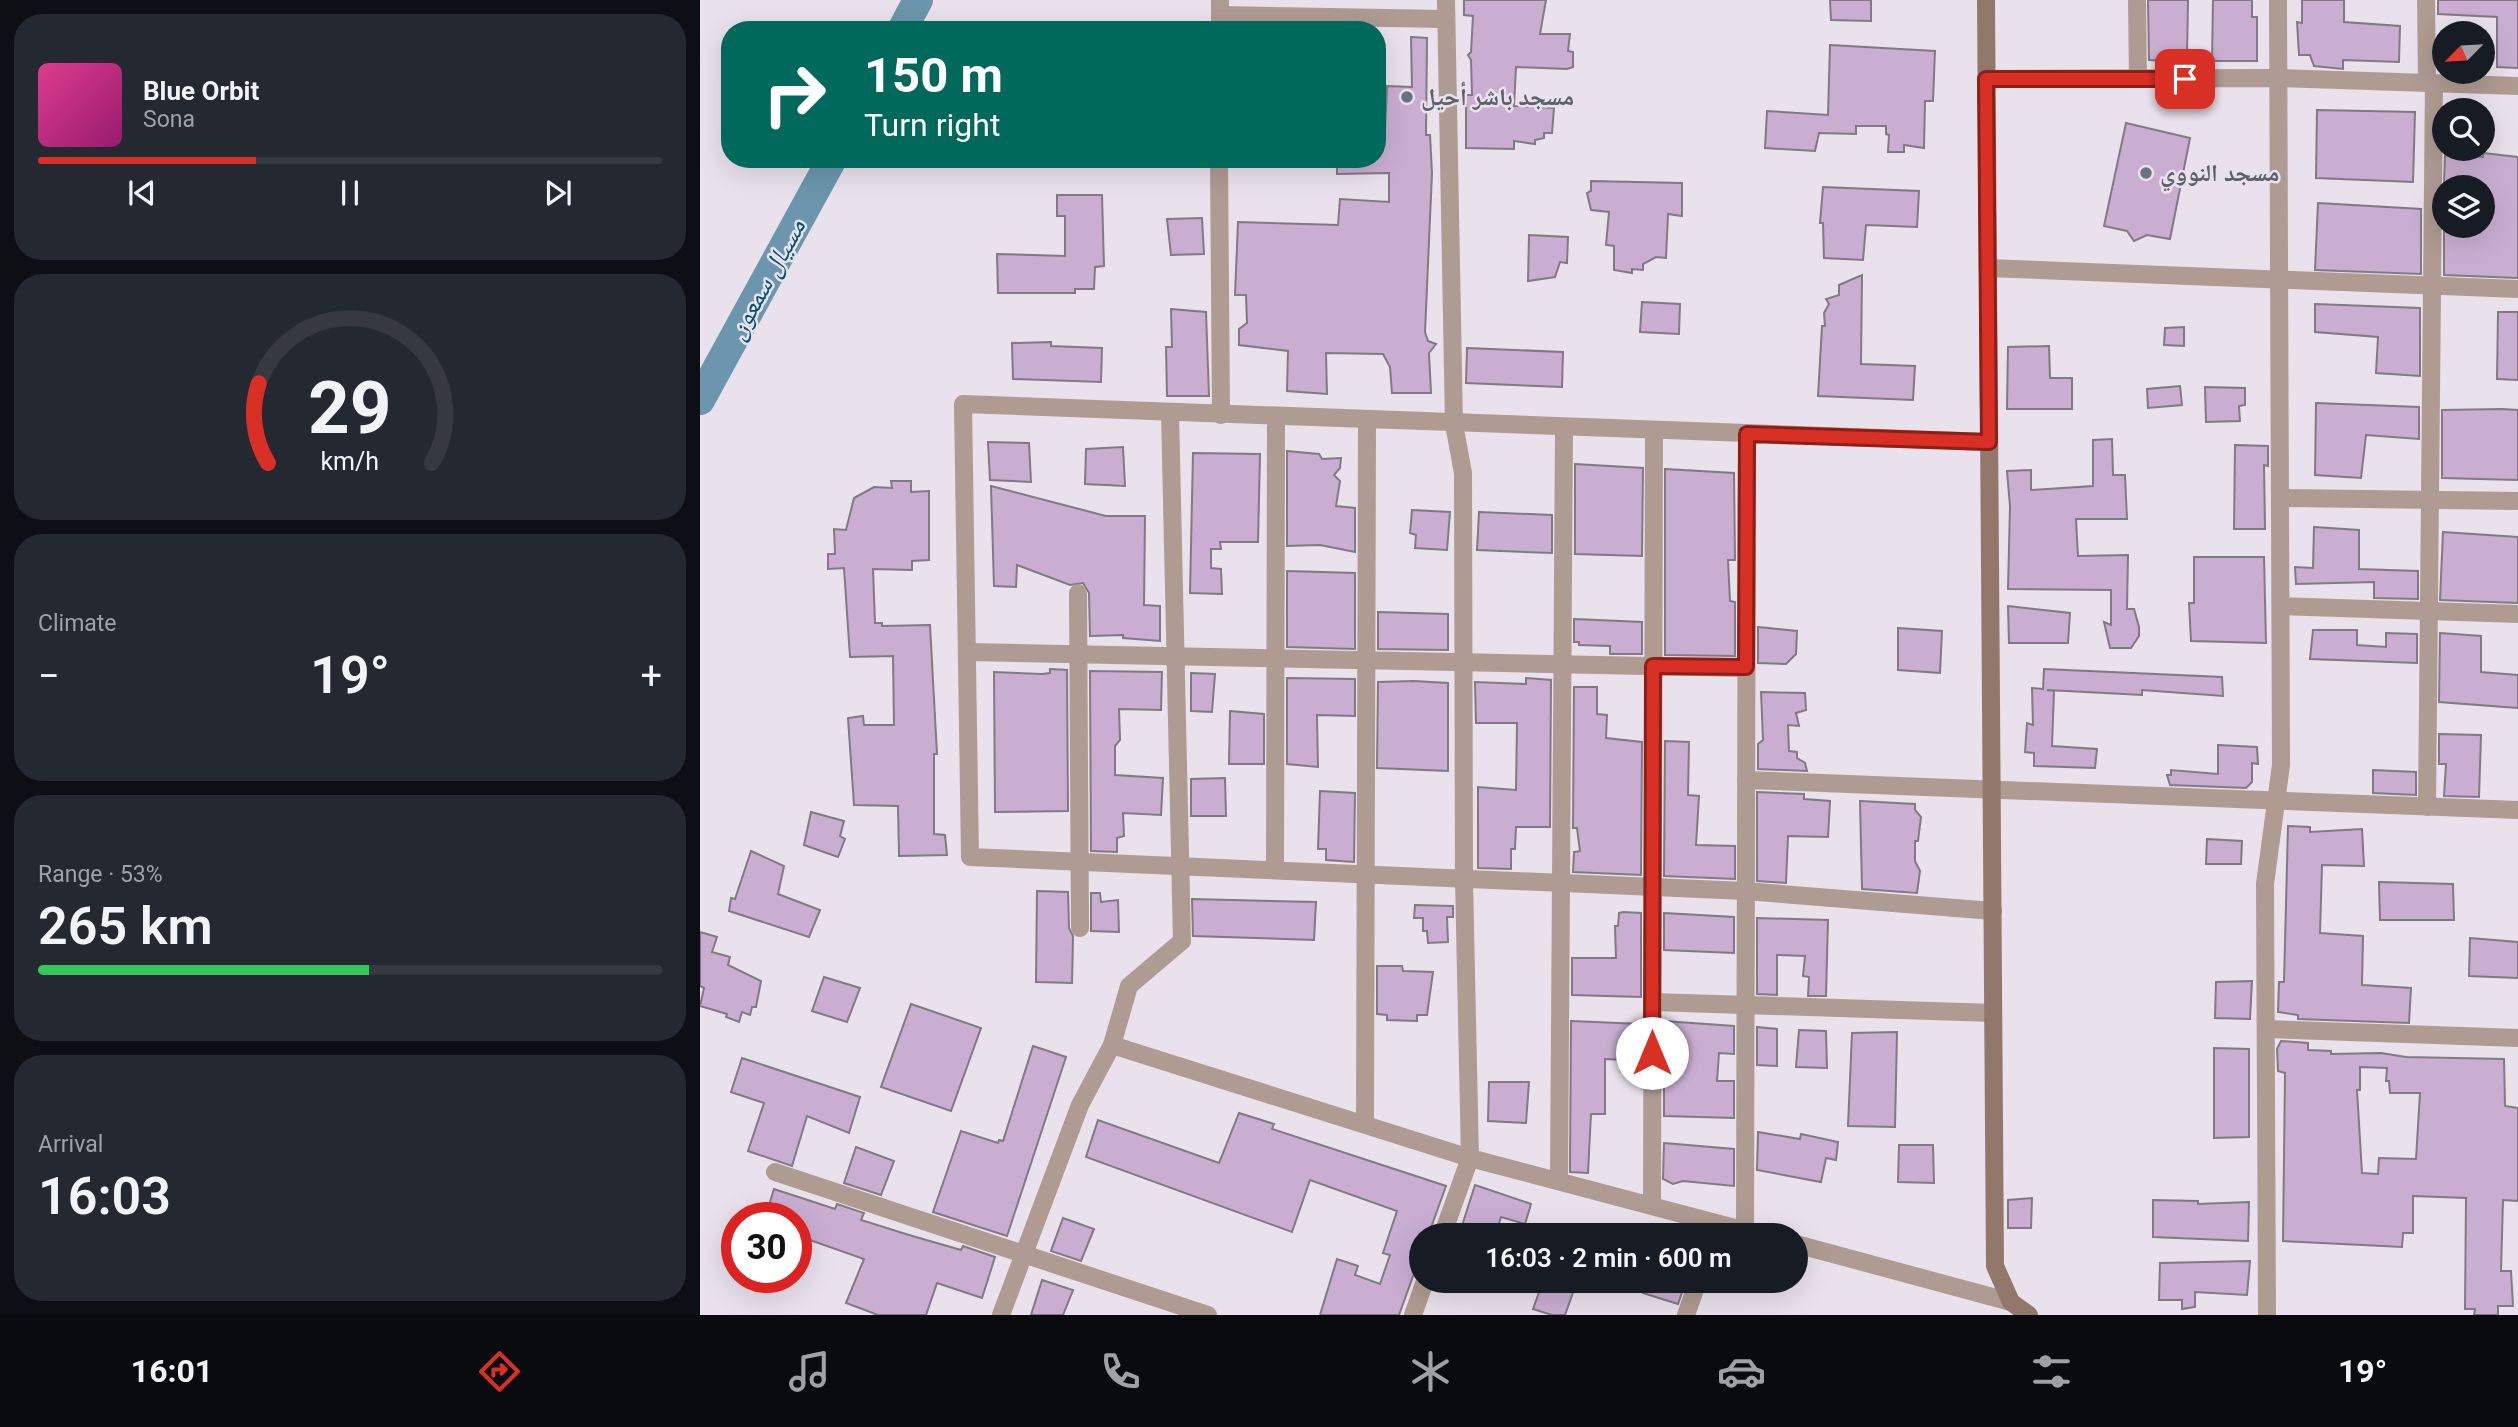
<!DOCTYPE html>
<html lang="en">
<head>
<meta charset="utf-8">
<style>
  :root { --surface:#171b24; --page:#242831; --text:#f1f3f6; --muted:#9ea1a6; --line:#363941; --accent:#d93025 }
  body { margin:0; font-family:Roboto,"Noto Naskh Arabic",sans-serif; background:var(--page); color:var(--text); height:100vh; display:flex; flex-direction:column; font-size:26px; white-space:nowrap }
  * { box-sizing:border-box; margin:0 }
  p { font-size:23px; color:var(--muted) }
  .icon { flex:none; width:38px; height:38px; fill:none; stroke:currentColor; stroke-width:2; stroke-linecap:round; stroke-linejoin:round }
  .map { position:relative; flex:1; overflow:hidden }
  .drawer { display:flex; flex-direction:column; gap:14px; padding:14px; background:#0d0f14; width:700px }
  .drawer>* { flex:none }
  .banner { position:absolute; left:21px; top:21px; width:665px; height:147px; border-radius:28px; box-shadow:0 7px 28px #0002; background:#00695c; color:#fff; overflow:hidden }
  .needle { width:46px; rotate:246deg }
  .tools { position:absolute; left:1732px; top:21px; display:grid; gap:14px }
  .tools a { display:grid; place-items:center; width:63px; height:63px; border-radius:50%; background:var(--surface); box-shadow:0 7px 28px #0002; font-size:35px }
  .speed { position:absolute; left:21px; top:1202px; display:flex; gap:14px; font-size:35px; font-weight:700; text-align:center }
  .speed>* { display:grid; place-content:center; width:91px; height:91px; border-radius:50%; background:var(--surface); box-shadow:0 7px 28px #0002; line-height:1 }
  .speed .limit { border:10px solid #d22; background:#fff; color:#111 }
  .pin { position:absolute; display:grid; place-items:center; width:60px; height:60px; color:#fff; margin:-30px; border-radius:14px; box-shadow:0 4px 10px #0006 }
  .me { position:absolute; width:77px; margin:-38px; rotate:0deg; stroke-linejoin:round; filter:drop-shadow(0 0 5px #0008) }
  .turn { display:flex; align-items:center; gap:24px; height:147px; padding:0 28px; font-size:32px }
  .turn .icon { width:91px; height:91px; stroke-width:2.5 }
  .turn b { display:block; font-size:49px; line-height:60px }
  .big { font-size:52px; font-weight:600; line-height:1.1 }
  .drawer .widget { flex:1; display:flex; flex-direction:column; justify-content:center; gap:10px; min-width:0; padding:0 24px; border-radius:28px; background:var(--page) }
  .drawer .dial { align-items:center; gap:0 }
  .dial svg { height:182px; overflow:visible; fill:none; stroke:var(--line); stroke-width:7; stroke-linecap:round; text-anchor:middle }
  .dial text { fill:var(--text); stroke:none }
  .song { display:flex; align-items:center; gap:21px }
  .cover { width:84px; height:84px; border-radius:10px; background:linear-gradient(135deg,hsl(330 70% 55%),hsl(320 70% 35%)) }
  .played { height:7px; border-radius:4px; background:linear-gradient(90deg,var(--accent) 35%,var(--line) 35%) }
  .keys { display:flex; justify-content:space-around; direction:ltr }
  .heat { display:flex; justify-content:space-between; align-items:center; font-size:38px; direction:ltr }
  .charge { height:10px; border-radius:5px; background:linear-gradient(90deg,#34c759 53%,var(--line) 0) }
  .trip { position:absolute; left:709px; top:1223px; width:399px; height:70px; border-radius:35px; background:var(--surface); box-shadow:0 7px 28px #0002; font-weight:600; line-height:70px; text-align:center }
  .menu { display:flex; height:112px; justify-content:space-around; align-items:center; background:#090b0e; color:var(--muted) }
  .menu .icon { width:49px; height:49px }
  .menu .active { color:var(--accent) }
  .menu b { font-size:32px; color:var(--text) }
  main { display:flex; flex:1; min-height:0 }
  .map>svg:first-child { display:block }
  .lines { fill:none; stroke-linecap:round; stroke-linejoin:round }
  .river { stroke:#6c96ad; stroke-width:30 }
  .building { fill:#c9aed1; stroke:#807a82; stroke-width:2; fill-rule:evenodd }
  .street { stroke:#ae9b92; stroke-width:18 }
  .secondary { stroke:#92776b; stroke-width:18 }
  .route-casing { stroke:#8d1f18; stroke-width:18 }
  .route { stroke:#d93025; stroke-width:12 }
  .worship-dot { fill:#6b7280; stroke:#e9e1eb; stroke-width:2.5 }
  .labels { text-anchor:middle; stroke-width:5; stroke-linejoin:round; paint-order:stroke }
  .worship-label { font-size:24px; font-weight:bold; fill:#5b616d; stroke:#e9e1eb; text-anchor:start }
  .water-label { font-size:26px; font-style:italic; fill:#005273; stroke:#e9e1eb }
</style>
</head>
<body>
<main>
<section class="drawer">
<div class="widget">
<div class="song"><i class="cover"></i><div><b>Blue Orbit</b><p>Sona</p></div></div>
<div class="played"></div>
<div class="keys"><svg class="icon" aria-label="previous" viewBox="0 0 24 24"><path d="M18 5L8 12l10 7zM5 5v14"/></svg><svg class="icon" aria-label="pause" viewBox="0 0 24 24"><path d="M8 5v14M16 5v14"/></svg><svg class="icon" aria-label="next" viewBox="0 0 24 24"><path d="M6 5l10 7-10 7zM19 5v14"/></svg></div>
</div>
<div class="widget dial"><svg viewBox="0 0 100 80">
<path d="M14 69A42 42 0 1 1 86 69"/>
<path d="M14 69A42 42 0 0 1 10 34" stroke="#d93025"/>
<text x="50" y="56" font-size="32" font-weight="700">29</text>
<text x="50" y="72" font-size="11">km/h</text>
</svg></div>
<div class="widget"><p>Climate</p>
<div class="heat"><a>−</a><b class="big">19°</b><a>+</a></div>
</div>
<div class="widget"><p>Range · 53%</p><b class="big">265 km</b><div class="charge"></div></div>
<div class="widget"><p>Arrival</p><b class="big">16:03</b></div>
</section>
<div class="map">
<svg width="1818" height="1315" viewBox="0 0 1818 1315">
  <rect width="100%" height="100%" fill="#e9e1eb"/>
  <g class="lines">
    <g class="river">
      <polyline points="202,30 218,0"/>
      <polyline points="0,400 132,159"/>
    </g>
  </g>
  <g class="building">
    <polygon points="764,0 846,0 840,34 870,34 868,51 873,52 873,67 867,69 816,67 814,106 854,108 852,133 844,133 844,138 835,140 835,144 814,141 814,149 766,148 766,95 772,95 771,60 768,55 771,52 773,16 764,15"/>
    <polygon points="1130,0 1171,0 1171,21 1131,20"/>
    <polygon points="1448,0 1488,0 1487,57 1476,62 1449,60"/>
    <polygon points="1513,0 1552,0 1552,17 1557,17 1557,61 1512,61"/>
    <polygon points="1602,0 1644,0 1644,22 1700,26 1699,62 1643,60 1643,69 1614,66 1610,55 1599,55 1597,22 1602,23"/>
    <polygon points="1738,0 1818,0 1818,68 1797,67 1797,17 1738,14"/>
    <polygon points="711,37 727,38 726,135 730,135 732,173 725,332 728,341 736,344 729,353 731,393 692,393 690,367 683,354 626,353 627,394 587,391 588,351 539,345 539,329 547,323 546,295 535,295 538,222 638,225 640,199 689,202 689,173 637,174 637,159 677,159 677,130 685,130 687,86 712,87"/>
    <polygon points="1130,45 1235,51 1233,101 1225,101 1224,148 1204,145 1204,152 1188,152 1189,135 1186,134 1186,126 1156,126 1156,134 1119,133 1115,151 1065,148 1067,111 1128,115"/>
    <polygon points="1617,110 1715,112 1713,182 1616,178"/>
    <polygon points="1426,123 1490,138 1470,239 1447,235 1434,241 1427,231 1404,226"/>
    <polygon points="1783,153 1818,157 1818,278 1744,275 1744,210 1745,226 1783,226 1783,185 1744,184 1745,155 1783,157"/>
    <polygon points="891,181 982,183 982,216 968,214 966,258 956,257 943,264 943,270 932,269 932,273 914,270 914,246 906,245 909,212 891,210 887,193 891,191"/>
    <polygon points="1123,187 1219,191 1217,227 1166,225 1163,260 1124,258 1123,223 1120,223"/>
    <polygon points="357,195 402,195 404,266 395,267 394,289 375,289 375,293 298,293 297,254 365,256 365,216 357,216"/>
    <polygon points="1618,203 1721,209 1721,274 1615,270"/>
    <polygon points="502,218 504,254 471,255 467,219"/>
    <polygon points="829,235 868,237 867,263 860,262 855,277 828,281"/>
    <polygon points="1162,275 1161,364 1215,366 1213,400 1118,396 1122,326 1125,326 1124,313 1129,304 1126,299 1139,295 1139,285"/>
    <polygon points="942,302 980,304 979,334 940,332"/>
    <polygon points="1615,304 1720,308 1720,376 1676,373 1678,337 1615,332"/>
    <polygon points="471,309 506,312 509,396 467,396 466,347 472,347"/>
    <polygon points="1798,312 1818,312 1818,380 1797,379"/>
    <polygon points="1484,327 1484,346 1464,345 1465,328"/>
    <polygon points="351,342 351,346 402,348 401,382 313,379 312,343"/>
    <polygon points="1349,346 1350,378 1372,378 1372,409 1307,409 1308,347"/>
    <polygon points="767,348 863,352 862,387 766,383"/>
    <polygon points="1480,386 1482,405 1448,408 1447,389"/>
    <polygon points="1505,387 1545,388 1545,405 1539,406 1540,421 1506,422"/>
    <polygon points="1616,403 1719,407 1719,439 1666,435 1661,478 1615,475"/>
    <polygon points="1802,409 1818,410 1818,480 1742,478 1742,410"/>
    <polygon points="1412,439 1413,475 1425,475 1427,519 1376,519 1378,556 1428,555 1427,609 1434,609 1439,627 1439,636 1431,648 1410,648 1404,622 1411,625 1411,590 1308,589 1310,506 1307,471 1331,470 1331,490 1393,486 1393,440"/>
    <polygon points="288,442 329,443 331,482 290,480"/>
    <polygon points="1535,445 1568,446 1568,466 1564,465 1565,529 1534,529"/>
    <polygon points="423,447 425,486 385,484 386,449"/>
    <polygon points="587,451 619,454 622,459 641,458 640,468 634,475 640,481 636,506 655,508 655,552 620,545 587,546"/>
    <polygon points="493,453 560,454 558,542 520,542 521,549 511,549 511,568 521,569 522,594 490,593"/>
    <polygon points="875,464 943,468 942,556 875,554"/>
    <polygon points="965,469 1034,473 1035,560 1028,560 1030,601 1035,602 1035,656 965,655"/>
    <polygon points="191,481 211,481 211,492 229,491 229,560 212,561 212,570 173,569 175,623 182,623 182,626 230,625 237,754 234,754 234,834 245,835 247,855 199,856 198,806 154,805 148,718 163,716 164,725 194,725 193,656 150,657 144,568 128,569 128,554 135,554 134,529 146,530 154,498 174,487 192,488"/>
    <polygon points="291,486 406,516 445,516 444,605 460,606 460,641 423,638 423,635 390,636 389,593 383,583 370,585 317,565 316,587 294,586"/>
    <polygon points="712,510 750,512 747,550 715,548 716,535 710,533"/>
    <polygon points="779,512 852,515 852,553 777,550"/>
    <polygon points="1614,527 1659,530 1659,569 1718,571 1718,599 1674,598 1674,582 1596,584 1595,567 1613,568"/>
    <polygon points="1743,532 1818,537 1818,603 1740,600"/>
    <polygon points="1494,557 1564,557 1566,643 1491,641 1489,603 1494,603"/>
    <polygon points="587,571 655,573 655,649 587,647"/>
    <polygon points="1308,606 1370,613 1368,643 1309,643"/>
    <polygon points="678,612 748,614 748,650 678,649"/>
    <polygon points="874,619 942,622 942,654 910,654 910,646 879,645 879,642 874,642"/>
    <polygon points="1058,627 1097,631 1096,654 1086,664 1058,663"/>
    <polygon points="1198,628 1242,631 1240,673 1198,670"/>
    <polygon points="1613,630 1657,630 1657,645 1686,647 1686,633 1717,634 1717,663 1610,659"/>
    <polygon points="1740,633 1781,636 1781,672 1818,675 1818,708 1739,702"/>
    <polygon points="350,669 367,670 368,811 295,812 294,672 342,674 350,673"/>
    <polygon points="1344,669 1522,677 1523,696 1442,690 1442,695 1347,690 1354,691 1352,746 1397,749 1395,768 1334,766 1334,753 1325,752 1327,723 1333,725 1332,688 1343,689"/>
    <polygon points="390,671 462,672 461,710 419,709 420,740 415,746 415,775 463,778 461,815 423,813 424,836 417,838 417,852 391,851"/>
    <polygon points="491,673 515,674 512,712 491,711"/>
    <polygon points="587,678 655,679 655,716 617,715 618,767 587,764"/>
    <polygon points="826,678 851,680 850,827 816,827 815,849 811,849 811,869 778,868 778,787 816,790 817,723 776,723 775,682 826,684"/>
    <polygon points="714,681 748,683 748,771 677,768 678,682"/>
    <polygon points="874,687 897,687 897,714 907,715 906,738 942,742 941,875 873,872 874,852 880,851 877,828 873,828"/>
    <polygon points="1061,692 1105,693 1106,710 1096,713 1099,726 1088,725 1089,751 1097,752 1097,758 1105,763 1107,771 1058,769 1058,744 1063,740"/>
    <polygon points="530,711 564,714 564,764 529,764"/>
    <polygon points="1739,734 1781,735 1779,797 1744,796 1746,764 1739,764"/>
    <polygon points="965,741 989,742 988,795 999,796 996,845 1035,846 1035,879 964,876"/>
    <polygon points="1518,745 1557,747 1558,764 1552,763 1552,782 1546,788 1470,785 1467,775 1471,775 1471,770 1518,774"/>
    <polygon points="1673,770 1716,772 1716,795 1673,793"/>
    <polygon points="525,778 526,816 491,816 491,779"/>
    <polygon points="620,791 655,793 654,862 626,860 626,849 618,849"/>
    <polygon points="1057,792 1104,794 1104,799 1130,801 1128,837 1088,836 1086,883 1057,881"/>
    <polygon points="1160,801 1215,804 1215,810 1221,817 1218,841 1215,841 1215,861 1220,871 1217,893 1162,889"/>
    <polygon points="111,812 144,821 140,836 145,839 138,857 104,845"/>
    <polygon points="1588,826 1610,827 1610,832 1662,829 1664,866 1622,865 1620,933 1663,936 1662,985 1711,988 1709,1023 1598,1019 1598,1015 1578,1012 1579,982 1584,982"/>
    <polygon points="1507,839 1542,841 1541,864 1506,864"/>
    <polygon points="51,851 84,866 78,894 120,910 109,937 29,911 31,898 35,899"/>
    <polygon points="1679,882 1753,884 1754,920 1680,920"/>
    <polygon points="337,891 368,892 369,928 373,936 372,983 336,982"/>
    <polygon points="391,893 400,893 401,902 418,900 419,932 391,931"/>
    <polygon points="492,899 616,902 614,940 493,936"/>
    <polygon points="715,905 753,906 753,917 747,917 748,942 728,943 727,931 723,931 723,918 714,918"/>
    <polygon points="923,912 941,913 941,997 872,995 872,958 916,958 915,926 918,926 919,913"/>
    <polygon points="964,913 1034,917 1034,953 964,950"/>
    <polygon points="1057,918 1128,920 1126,996 1108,996 1109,977 1103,976 1105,956 1077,955 1077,995 1057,994"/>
    <polygon points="0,932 17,937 12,952 30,957 28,965 61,981 56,1007 52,1007 50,1015 42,1012 39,1022 26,1017 27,1014 0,1006 4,988 0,986"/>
    <polygon points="1770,938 1818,942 1818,978 1769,976"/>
    <polygon points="677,966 702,966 703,971 733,972 727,1015 717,1015 717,1021 687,1020 687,1015 677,1014"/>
    <polygon points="124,977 160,988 147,1022 112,1011"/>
    <polygon points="1552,981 1550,1019 1515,1018 1516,982"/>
    <polygon points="211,1004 281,1028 251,1111 181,1087"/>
    <polygon points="871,1021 941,1024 941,1061 905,1059 905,1114 891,1114 888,1173 870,1172"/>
    <polygon points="964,1021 1034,1026 1034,1054 1019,1053 1017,1081 1034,1081 1034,1118 964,1116"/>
    <polygon points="1057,1027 1077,1029 1077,1066 1057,1065"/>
    <polygon points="1099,1030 1126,1031 1127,1068 1096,1067"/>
    <polygon points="1197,1032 1195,1127 1148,1126 1152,1033"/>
    <path d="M1581,1041L1608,1043V1050L1631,1051V1054L1681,1053L1706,1057L1804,1059L1805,1106L1818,1108V1201L1803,1200L1801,1271H1811L1813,1306H1798V1315H1774L1775,1309H1765L1766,1198L1713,1196V1233H1703L1702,1247L1583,1241L1585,1073L1578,1071L1577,1049ZM1660,1067L1687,1068L1686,1081H1689L1690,1093H1720L1716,1159L1679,1158L1678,1174L1662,1173L1657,1090H1660Z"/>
    <polygon points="333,1046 366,1057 307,1236 233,1212 261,1131 298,1143 299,1140 303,1141"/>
    <polygon points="1514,1048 1549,1049 1549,1137 1514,1138"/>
    <polygon points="42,1058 160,1097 149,1133 107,1116 92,1166 48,1151 64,1103 31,1092"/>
    <polygon points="789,1082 829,1082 826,1123 788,1121"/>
    <polygon points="539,1113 574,1124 572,1129 746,1186 728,1236 721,1236 721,1254 699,1315 620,1315 637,1259 658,1266 655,1275 680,1284 690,1255 683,1253 697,1211 610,1180 592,1232 386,1157 398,1120 519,1163"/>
    <polygon points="1058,1132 1100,1139 1101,1134 1138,1142 1136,1160 1126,1158 1121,1182 1057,1170"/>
    <polygon points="964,1143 1034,1149 1034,1186 983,1181 973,1184 963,1179"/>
    <polygon points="1199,1145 1233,1145 1234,1183 1198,1182"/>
    <polygon points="156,1147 194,1161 181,1195 144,1183"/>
    <polygon points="775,1185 831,1204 825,1224 801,1217 795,1236 772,1236 760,1232"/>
    <polygon points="74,1189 135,1209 137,1204 164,1213 161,1220 209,1235 261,1250 263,1246 295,1257 282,1298 237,1283 226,1315 178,1315 146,1303 164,1259 110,1240 96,1271 96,1218 65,1218"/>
    <polygon points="1332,1198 1331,1228 1308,1228 1308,1200"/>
    <polygon points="1453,1200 1498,1201 1498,1204 1549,1202 1548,1241 1453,1237"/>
    <polygon points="363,1218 394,1229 381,1261 351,1251"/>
    <polygon points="1550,1261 1547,1295 1495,1292 1495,1307 1482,1309 1482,1300 1459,1300 1460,1263"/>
    <polygon points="342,1280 373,1290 363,1315 331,1315"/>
    <polygon points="843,1281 876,1284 865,1315 852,1315 833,1309"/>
    <polygon points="948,1281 986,1281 978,1304 943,1293"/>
  </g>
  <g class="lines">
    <g class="street">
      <polyline points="1437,0 1438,79"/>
      <polyline points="1726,0 1727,83"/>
      <polyline points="520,15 746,19"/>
      <polyline points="520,30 520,0"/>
      <polyline points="1286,79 1578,78 1818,86"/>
      <polyline points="519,159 521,415"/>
      <polyline points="1288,268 1818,289"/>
      <polyline points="1289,442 263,404 270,857 1045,891 1293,911"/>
      <polyline points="1580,498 1818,501"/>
      <polyline points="378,593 380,928"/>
      <polyline points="1581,606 1818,614"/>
      <polyline points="267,652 1046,668"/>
      <polyline points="1046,780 1818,810"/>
      <polyline points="1727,807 1734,83"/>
      <polyline points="575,870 576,417"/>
      <polyline points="952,1002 1293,1013"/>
      <polyline points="1566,1029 1818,1038"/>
      <polyline points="412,1045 770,1158 1065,1236"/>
      <polyline points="665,1123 667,421"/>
      <polyline points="75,1172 508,1315"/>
      <polyline points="859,1180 864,428"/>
      <polyline points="952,1205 954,431"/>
      <polyline points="1045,1230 1047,434"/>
      <polyline points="742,1236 770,1158 764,880 763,473 754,424 746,0"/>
      <polyline points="1096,1244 1311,1302"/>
      <polyline points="301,1315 380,1105 412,1045 429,986 482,941 470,413"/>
      <polyline points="713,1315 725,1281"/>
      <polyline points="986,1315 998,1281"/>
      <polyline points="1567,1315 1565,884 1581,765 1578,0"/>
    </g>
    <polyline class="secondary" points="1286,0 1295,1266 1311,1302 1329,1315"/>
  </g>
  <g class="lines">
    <defs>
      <polyline id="route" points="952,1053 953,666 1046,667 1047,434 1289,442 1286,79 1485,79"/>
    </defs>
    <use href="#route" class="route-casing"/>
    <use href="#route" class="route"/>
  </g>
  <g class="worship-dot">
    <circle cx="707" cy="97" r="7"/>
    <circle cx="1446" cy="173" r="7"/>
  </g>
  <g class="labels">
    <g class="worship-label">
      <text x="721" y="105">مسجد باشر أحيل</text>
      <text x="1460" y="181">مسجد النووي</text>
    </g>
    <g class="water-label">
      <text transform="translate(66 279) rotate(-61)" y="9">مسيال سمعون</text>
    </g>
  </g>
</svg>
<div class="tools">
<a><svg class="needle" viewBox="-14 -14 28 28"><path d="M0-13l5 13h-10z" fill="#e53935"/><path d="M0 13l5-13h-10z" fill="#9ea1a6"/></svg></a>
<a><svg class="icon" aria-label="search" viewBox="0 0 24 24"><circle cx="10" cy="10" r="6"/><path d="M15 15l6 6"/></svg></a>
<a><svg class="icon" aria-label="layers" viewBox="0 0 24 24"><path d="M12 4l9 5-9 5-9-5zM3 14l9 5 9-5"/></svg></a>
</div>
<div class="speed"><div class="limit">30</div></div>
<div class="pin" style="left:1485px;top:79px;background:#d93025"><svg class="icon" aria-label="arrive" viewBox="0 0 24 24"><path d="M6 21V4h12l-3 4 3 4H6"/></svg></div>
<svg class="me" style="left:952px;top:1053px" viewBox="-20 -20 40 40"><circle r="19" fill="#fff"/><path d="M0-13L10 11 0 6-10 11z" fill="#d93025"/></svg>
<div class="trip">16:03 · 2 min · 600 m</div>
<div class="banner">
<div class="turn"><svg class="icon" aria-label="right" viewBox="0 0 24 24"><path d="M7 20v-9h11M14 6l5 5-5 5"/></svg><div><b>150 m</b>Turn right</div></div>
</div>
</div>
</main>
<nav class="menu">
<b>16:01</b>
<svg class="icon active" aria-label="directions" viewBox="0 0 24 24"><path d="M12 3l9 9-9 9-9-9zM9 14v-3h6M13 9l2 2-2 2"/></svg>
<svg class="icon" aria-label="music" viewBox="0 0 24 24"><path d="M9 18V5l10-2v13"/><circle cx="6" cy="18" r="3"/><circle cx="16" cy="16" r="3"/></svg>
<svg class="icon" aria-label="phone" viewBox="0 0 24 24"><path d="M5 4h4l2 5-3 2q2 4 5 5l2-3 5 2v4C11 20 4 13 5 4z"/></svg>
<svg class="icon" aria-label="climate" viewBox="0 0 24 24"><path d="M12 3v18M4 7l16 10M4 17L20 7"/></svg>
<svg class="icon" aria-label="car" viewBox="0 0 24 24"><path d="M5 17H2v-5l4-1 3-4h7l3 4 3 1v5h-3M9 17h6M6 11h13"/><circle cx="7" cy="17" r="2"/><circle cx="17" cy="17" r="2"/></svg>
<svg class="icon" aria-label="filters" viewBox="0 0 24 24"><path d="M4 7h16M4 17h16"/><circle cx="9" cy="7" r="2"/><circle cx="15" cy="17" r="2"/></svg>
<b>19°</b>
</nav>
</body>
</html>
